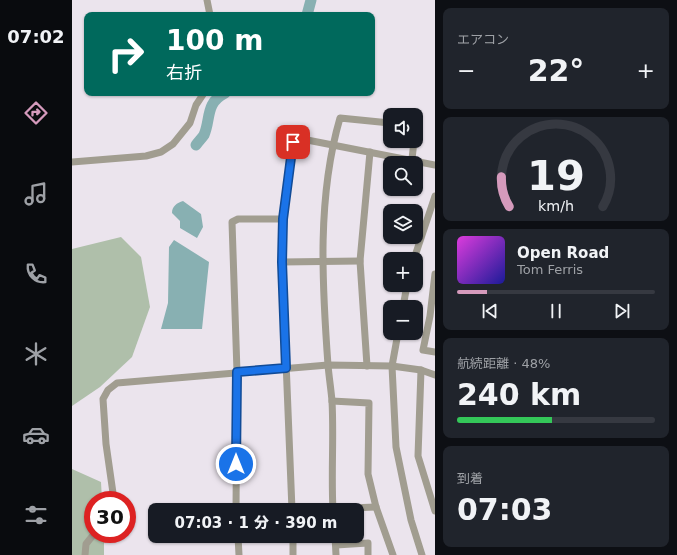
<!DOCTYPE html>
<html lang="ja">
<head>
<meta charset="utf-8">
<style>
  :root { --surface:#171b24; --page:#20242c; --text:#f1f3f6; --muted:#9ea1a6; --line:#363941; --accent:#d59abc }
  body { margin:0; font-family:"DejaVu Sans","Noto Sans JP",sans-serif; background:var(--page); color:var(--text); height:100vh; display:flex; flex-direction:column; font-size:15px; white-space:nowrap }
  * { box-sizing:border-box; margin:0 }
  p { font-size:13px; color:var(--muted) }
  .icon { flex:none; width:22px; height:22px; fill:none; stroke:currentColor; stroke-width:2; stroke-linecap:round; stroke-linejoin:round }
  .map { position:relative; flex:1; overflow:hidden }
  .sheet { display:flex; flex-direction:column; gap:8px; padding:8px; background:#0d0f14; width:242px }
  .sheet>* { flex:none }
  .banner { position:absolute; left:12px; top:12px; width:291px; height:84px; border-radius:8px; box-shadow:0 1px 3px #0004; background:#00695c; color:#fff; overflow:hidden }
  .buttons { position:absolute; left:311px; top:108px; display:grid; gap:8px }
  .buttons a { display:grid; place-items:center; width:40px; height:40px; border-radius:8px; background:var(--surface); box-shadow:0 1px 3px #0004; font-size:20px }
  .speed { position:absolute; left:12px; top:491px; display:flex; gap:8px; font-size:20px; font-weight:700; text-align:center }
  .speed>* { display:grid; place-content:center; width:52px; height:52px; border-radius:50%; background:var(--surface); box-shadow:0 1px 3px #0004; line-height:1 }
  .speed .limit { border:6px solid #d22; background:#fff; color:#111 }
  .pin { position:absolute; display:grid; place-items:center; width:34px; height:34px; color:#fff; margin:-17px; border-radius:8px; box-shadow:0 2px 6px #0006 }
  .me { position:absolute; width:44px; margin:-22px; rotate:0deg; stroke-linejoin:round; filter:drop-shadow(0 0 3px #0008) }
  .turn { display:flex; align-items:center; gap:14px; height:84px; padding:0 16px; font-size:18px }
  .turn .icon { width:52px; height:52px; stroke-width:2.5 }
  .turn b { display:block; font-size:28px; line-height:34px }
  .big { font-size:30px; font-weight:800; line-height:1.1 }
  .sheet .widget { flex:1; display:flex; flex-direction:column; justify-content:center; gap:6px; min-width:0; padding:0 14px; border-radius:8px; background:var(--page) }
  .sheet .dial { align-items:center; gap:0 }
  .dial svg { height:104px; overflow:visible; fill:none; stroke:var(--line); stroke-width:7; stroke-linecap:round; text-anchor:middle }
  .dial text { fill:var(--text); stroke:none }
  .song { display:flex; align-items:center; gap:12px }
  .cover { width:48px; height:48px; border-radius:6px; background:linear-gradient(135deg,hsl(300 70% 55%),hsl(240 70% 35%)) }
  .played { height:4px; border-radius:2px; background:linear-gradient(90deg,var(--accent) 15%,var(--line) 15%) }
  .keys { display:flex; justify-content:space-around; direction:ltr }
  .heat { display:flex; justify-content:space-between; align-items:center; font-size:22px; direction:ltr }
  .charge { height:6px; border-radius:3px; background:linear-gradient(90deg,#34c759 48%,var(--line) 0) }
  .trip { position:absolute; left:76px; top:503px; width:216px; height:40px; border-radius:8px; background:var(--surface); box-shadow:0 1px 3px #0004; font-weight:800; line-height:40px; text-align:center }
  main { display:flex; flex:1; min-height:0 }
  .tab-bar { display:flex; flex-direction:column; width:72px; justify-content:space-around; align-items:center; background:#090b0e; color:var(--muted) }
  .tab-bar .icon { width:28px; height:28px }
  .tab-bar .active { color:var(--accent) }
  .tab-bar b { font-size:18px; color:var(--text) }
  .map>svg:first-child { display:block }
  .green { fill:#afbfaa }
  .water { fill:#88b0b2 }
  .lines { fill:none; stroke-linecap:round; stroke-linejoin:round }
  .river { stroke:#88b0b2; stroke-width:11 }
  .minor { stroke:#a19d90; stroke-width:7 }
  .route-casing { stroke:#114b97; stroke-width:10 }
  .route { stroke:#1a73e8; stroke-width:7 }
</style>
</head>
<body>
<main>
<nav class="tab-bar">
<b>07:02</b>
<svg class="icon active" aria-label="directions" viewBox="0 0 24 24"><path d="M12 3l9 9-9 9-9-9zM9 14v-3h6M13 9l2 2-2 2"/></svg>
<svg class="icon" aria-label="music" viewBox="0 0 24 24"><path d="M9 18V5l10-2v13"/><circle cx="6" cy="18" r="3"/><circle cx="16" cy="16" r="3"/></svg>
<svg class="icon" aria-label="phone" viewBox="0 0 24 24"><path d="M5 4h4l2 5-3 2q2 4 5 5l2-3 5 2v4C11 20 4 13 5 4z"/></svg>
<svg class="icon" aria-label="climate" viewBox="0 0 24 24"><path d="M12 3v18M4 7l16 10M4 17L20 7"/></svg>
<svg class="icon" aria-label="car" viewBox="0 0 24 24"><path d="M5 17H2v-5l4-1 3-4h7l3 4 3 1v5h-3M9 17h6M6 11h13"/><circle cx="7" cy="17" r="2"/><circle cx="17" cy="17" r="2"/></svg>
<svg class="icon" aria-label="filters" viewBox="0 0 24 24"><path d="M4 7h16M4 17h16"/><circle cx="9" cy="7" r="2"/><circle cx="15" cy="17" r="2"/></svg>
</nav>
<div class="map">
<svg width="363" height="555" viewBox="0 0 363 555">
  <rect width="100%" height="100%" fill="#ebe4ed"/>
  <g class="green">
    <polygon points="49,237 69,257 78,307 60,357 28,387 0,406 0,249"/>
    <polygon points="0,469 29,482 30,500 21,500 21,534 32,534 32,555 0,555"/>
  </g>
  <g class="water">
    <path d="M111,201L129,214L131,227L125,238L108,228V221L100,213C100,206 105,203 111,201Z"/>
    <polygon points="102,240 137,262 130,329 89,329 96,303 97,247"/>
  </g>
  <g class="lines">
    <g class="river">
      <polyline points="235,15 239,0"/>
      <path d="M124,145C126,142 130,138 132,135C139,119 133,103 153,93"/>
    </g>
    <g class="minor">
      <polyline points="135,0 138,15"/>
      <polyline points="344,126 344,127"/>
      <polyline points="340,159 342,141"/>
      <polyline points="0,162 74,156 89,152 101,144 118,123 124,105 132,93"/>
      <polyline points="342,259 363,196"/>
      <polyline points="210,262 288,261"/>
      <polyline points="363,274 358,316 351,350 363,352"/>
      <polyline points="331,307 335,285"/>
      <polyline points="326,333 320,366 324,447 339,520 350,555"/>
      <polyline points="295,366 288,261 298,152"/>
      <polyline points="349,370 346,456 363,511"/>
      <polyline points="260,401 297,403 296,474 304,507 321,555"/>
      <polyline points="42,500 34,444 31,399 36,390 45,383 256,365 320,366 349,370 363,375"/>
      <polyline points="164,510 165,372 160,222 166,219 211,219"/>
      <polyline points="220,510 210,262 211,219 221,142 225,138 363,165"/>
      <polyline points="225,510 304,507"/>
      <path d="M261,510C259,474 262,437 260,401C259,389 257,377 256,365C250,283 245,197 268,118L318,123"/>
      <polyline points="166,536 167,555"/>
      <polyline points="221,536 221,555"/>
      <polyline points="263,536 264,555"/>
      <polyline points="264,545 296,543 296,555"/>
      <polyline points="13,555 14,544 22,534"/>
    </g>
  </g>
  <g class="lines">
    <defs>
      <polyline id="route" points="164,464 165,372 214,368 210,262 211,219 221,142"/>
    </defs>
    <use href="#route" class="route-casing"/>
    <use href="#route" class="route"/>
  </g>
</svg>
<div class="buttons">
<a><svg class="icon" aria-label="sound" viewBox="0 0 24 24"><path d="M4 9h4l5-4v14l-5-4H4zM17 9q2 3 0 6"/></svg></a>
<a><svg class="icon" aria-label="search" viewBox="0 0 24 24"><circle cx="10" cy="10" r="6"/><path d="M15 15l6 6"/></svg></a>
<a><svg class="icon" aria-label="layers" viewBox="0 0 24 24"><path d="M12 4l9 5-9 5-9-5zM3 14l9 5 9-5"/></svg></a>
<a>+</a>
<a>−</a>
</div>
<div class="speed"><div class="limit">30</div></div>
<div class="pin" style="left:221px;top:142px;background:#d93025"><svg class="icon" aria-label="arrive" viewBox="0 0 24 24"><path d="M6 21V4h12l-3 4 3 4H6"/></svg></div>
<svg class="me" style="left:164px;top:464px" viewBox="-20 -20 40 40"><circle r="17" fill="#1a73e8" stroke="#fff" stroke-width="3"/><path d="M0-11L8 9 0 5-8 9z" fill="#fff"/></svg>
<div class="trip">07:03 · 1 分 · 390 m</div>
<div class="banner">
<div class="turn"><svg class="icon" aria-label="right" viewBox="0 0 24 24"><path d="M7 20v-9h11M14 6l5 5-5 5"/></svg><div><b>100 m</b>右折</div></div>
</div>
</div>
<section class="sheet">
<div class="widget"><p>エアコン</p>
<div class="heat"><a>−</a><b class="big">22°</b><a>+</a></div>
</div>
<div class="widget dial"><svg viewBox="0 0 100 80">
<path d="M14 69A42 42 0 1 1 86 69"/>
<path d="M14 69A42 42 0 0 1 8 46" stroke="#d59abc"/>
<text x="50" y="56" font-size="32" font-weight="700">19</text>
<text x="50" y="72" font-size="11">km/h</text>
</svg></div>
<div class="widget">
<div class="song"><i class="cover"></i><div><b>Open Road</b><p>Tom Ferris</p></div></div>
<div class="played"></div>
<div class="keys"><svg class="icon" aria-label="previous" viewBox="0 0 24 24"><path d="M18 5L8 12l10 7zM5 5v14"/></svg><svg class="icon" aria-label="pause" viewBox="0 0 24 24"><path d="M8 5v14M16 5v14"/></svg><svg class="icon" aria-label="next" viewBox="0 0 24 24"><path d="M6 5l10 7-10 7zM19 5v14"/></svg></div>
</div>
<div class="widget"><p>航続距離 · 48%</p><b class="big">240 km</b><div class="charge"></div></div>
<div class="widget"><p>到着</p><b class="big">07:03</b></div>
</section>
</main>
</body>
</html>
